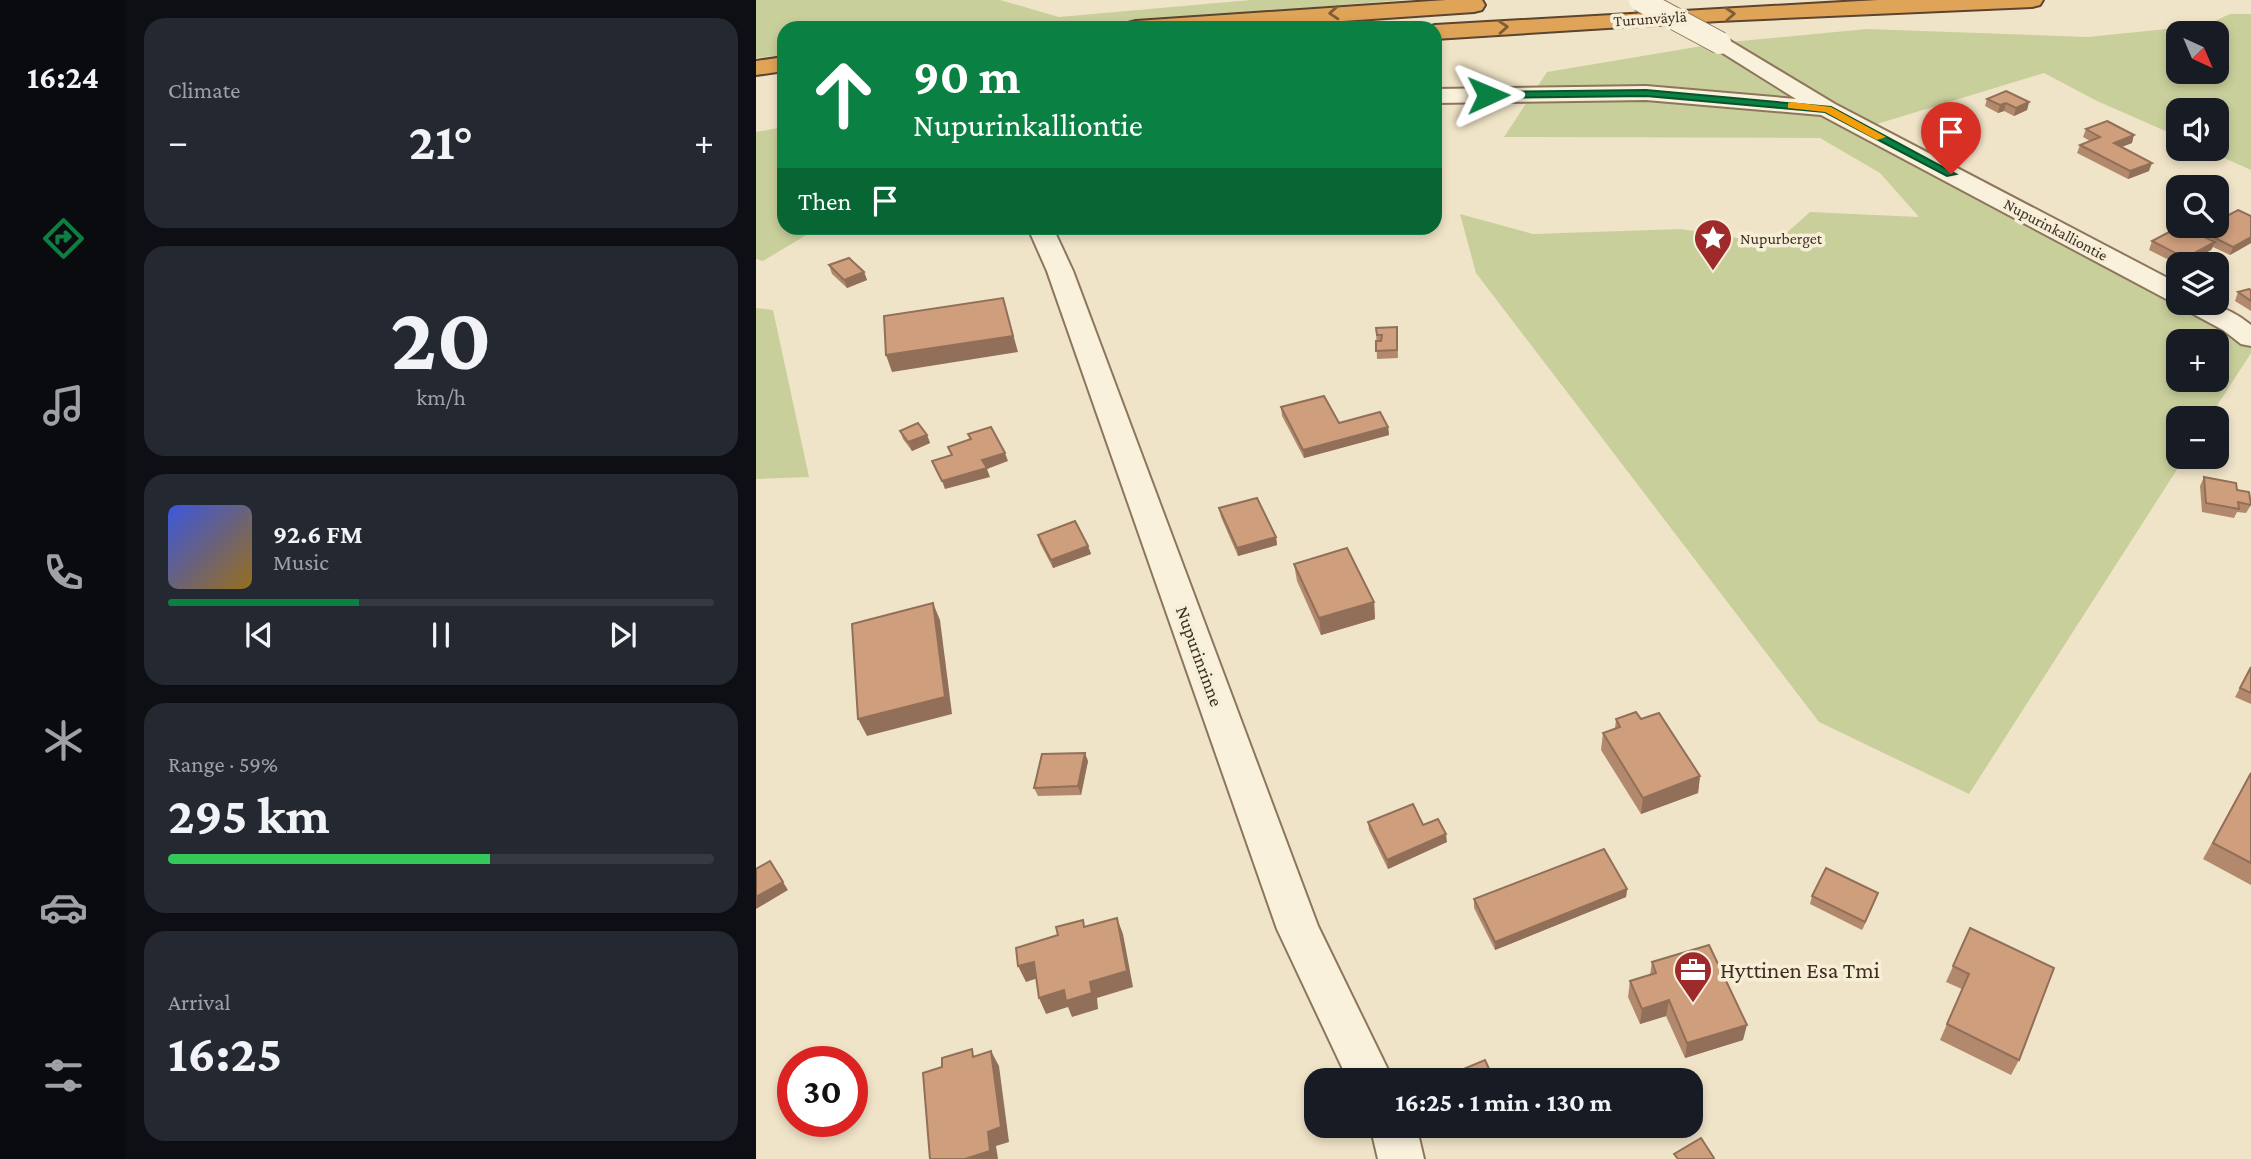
<!DOCTYPE html>
<html lang="en">
<head>
<meta charset="utf-8">
<style>
  :root { --surface:#171b24; --page:#242831; --text:#f1f3f6; --muted:#9ea1a6; --line:#363941; --accent:#0b8043 }
  body { margin:0; font-family:"Crimson Pro",serif; background:var(--page); color:var(--text); height:100vh; display:flex; flex-direction:column; font-size:26px; white-space:nowrap }
  * { box-sizing:border-box; margin:0 }
  p { font-size:23px; color:var(--muted) }
  .icon { flex:none; width:38px; height:38px; fill:none; stroke:currentColor; stroke-width:2; stroke-linecap:round; stroke-linejoin:round }
  .map { position:relative; flex:1; overflow:hidden }
  .sheet { display:flex; flex-direction:column; gap:18px; padding:18px; background:#0d0f14; width:630px }
  .sheet>* { flex:none }
  .banner { position:absolute; left:21px; top:21px; width:665px; height:214px; border-radius:21px; box-shadow:0 4px 10px #0003; background:#0b8043; color:#fff; overflow:hidden }
  .needle { width:46px; rotate:136deg }
  .controls { position:absolute; left:1410px; top:21px; display:grid; gap:14px }
  .controls a { display:grid; place-items:center; width:63px; height:63px; border-radius:14px; background:var(--surface); box-shadow:0 4px 10px #0003; font-size:35px }
  .speed { position:absolute; left:21px; top:1046px; display:flex; gap:14px; font-size:35px; font-weight:700; text-align:center }
  .speed>* { display:grid; place-content:center; width:91px; height:91px; border-radius:50%; background:var(--surface); box-shadow:0 4px 10px #0003; line-height:1 }
  .speed .limit { border:10px solid #d22; background:#fff; color:#111 }
  .pin { position:absolute; display:grid; place-items:center; width:60px; height:60px; color:#fff; margin:-72px -30px; border-radius:50% 50% 50% 0; rotate:-45deg; box-shadow:0 0 7px #0007 }
  .pin .icon { rotate:45deg }
  .me { position:absolute; width:77px; margin:-38px; rotate:89deg; stroke-linejoin:round; filter:drop-shadow(0 0 5px #0008) }
  .turn { display:flex; align-items:center; gap:24px; height:147px; padding:0 21px; font-size:32px }
  .turn .icon { width:91px; height:91px; stroke-width:2.5 }
  .turn b { display:block; font-size:49px; line-height:60px }
  .then { display:flex; align-items:center; height:66px; padding:0 21px; background:#0003; gap:14px; font-size:26px }
  .big { font-size:52px; font-weight:700; line-height:1.1 }
  .sheet .widget { flex:1; display:flex; flex-direction:column; justify-content:center; gap:10px; min-width:0; padding:0 24px; border-radius:21px; background:var(--page) }
  .sheet .dial { align-items:center; gap:0 }
  .dial b { font-size:91px; line-height:1 }
  .song { display:flex; align-items:center; gap:21px }
  .cover { width:84px; height:84px; border-radius:10px; background:linear-gradient(135deg,hsl(230 70% 55%),hsl(40 70% 35%)) }
  .played { height:7px; border-radius:4px; background:linear-gradient(90deg,var(--accent) 35%,var(--line) 35%) }
  .keys { display:flex; justify-content:space-around; direction:ltr }
  .heat { display:flex; justify-content:space-between; align-items:center; font-size:38px; direction:ltr }
  .charge { height:10px; border-radius:5px; background:linear-gradient(90deg,#34c759 59%,var(--line) 0) }
  .trip { position:absolute; left:548px; top:1068px; width:399px; height:70px; border-radius:21px; background:var(--surface); box-shadow:0 4px 10px #0003; font-weight:700; line-height:70px; text-align:center }
  main { display:flex; flex:1; min-height:0 }
  .dock { display:flex; flex-direction:column; width:126px; justify-content:space-around; align-items:center; background:#090b0e; color:var(--muted) }
  .dock .icon { width:49px; height:49px }
  .dock .active { color:var(--accent) }
  .dock b { font-size:32px; color:var(--text) }
  .map>svg:first-child { display:block }
  .green { fill:#c9cf9b; fill-rule:evenodd }
  .lines { fill:none; stroke-linecap:round; stroke-linejoin:round }
  .street-casing { stroke:#8d765c; stroke-width:4 }
  .highway-casing { stroke:#5b4430; stroke-width:4 }
  .street { fill:#faf1dc; fill-rule:evenodd }
  .highway { fill:#e0a458; fill-rule:evenodd }
  .street-bridge-casing { stroke:#8d765c; stroke-width:24; stroke-linecap:butt }
  .street-bridge { stroke:#faf1dc; stroke-width:22 }
  .wall { fill:#b2896c }
  .shaded-wall { fill:#916f58 }
  .building { fill:#cf9f7d; stroke:#916f58; stroke-width:2 }
  .oneway { stroke:#7e5d36 }
  .route { fill:#0b8043; stroke:#07532c; stroke-width:2 }
  .slow { fill:#f59e0b }
  .labels { text-anchor:middle; stroke-width:7; stroke-linejoin:round; paint-order:stroke }
  .far-street-label { font-size:16px; fill:#3d2e20; stroke:#f7eed8 }
  .far-poi-label { font-size:16px; fill:#3d2e20; stroke:#f7eed8; text-anchor:start }
  .street-label { font-size:19px; fill:#3d2e20; stroke:#f7eed8 }
  .near-poi-label { font-size:23px; fill:#3d2e20; stroke:#f7eed8; text-anchor:start }
</style>
</head>
<body>
<main>
<nav class="dock">
<b>16:24</b>
<svg class="icon active" aria-label="directions" viewBox="0 0 24 24"><path d="M12 3l9 9-9 9-9-9zM9 14v-3h6M13 9l2 2-2 2"/></svg>
<svg class="icon" aria-label="music" viewBox="0 0 24 24"><path d="M9 18V5l10-2v13"/><circle cx="6" cy="18" r="3"/><circle cx="16" cy="16" r="3"/></svg>
<svg class="icon" aria-label="phone" viewBox="0 0 24 24"><path d="M5 4h4l2 5-3 2q2 4 5 5l2-3 5 2v4C11 20 4 13 5 4z"/></svg>
<svg class="icon" aria-label="climate" viewBox="0 0 24 24"><path d="M12 3v18M4 7l16 10M4 17L20 7"/></svg>
<svg class="icon" aria-label="car" viewBox="0 0 24 24"><path d="M5 17H2v-5l4-1 3-4h7l3 4 3 1v5h-3M9 17h6M6 11h13"/><circle cx="7" cy="17" r="2"/><circle cx="17" cy="17" r="2"/></svg>
<svg class="icon" aria-label="filters" viewBox="0 0 24 24"><path d="M4 7h16M4 17h16"/><circle cx="9" cy="7" r="2"/><circle cx="15" cy="17" r="2"/></svg>
</nav>
<section class="sheet">
<div class="widget"><p>Climate</p>
<div class="heat"><a>−</a><b class="big">21°</b><a>+</a></div>
</div>
<div class="widget dial"><b>20</b><p>km/h</p></div>
<div class="widget">
<div class="song"><i class="cover"></i><div><b>92.6 FM</b><p>Music</p></div></div>
<div class="played"></div>
<div class="keys"><svg class="icon" aria-label="previous" viewBox="0 0 24 24"><path d="M18 5L8 12l10 7zM5 5v14"/></svg><svg class="icon" aria-label="pause" viewBox="0 0 24 24"><path d="M8 5v14M16 5v14"/></svg><svg class="icon" aria-label="next" viewBox="0 0 24 24"><path d="M6 5l10 7-10 7zM19 5v14"/></svg></div>
</div>
<div class="widget"><p>Range · 59%</p><b class="big">295 km</b><div class="charge"></div></div>
<div class="widget"><p>Arrival</p><b class="big">16:25</b></div>
</section>
<div class="map">
<svg width="1495" height="1159" viewBox="0 0 1495 1159">
  <rect width="100%" height="100%" fill="#f0e4c8"/>
  <g class="green">
    <polygon points="0,0 244,0 303,17 495,0 648,0 297,28 28,28 28,55 0,58"/>
    <path d="M1474,14H1495V170L1448,149H1461V110H1423V137L1341,101L1288,73L1108,128L1423,303C1449,303 1474,322 1495,338V353L1453,418H1423V457H1429L1213,794L1063,722L720,273L704,214L777,234L925,229L1018,244L1054,212L1163,217L1124,173L1064,138L748,137L791,72L964,43L1111,29L1332,37L1450,25ZM1423,33H1461V72H1423ZM1423,341H1461V380H1423Z"/>
    <polygon points="28,127 28,228 62,228 7,261 0,259 0,132"/>
    <polygon points="0,308 17,310 53,477 0,479"/>
  </g>
  <g class="lines">
    <defs>
      <g id="street">
        <path d="M964,37L971,39L1079,104L1423,284V303C1454,303 1470,305 1495,325V346L1485,344L1467,330L1428,309L1424,303H1423L1414,301L1065,115L890,100L679,103V89L890,86L1040,99L957,47L954,43L957,39Z"/>
        <polygon points="272,228 297,228 317,271 562,926 637,1080 592,1080 521,929 291,271"/>
        <polygon points="614,1125 660,1125 668,1159 622,1159"/>
      </g>
      <g id="highway">
        <polygon points="690,0 726,0 729,5 726,10 718,12 483,28 368,28 372,23 380,21"/>
        <polygon points="1122,0 1287,0 1284,5 1276,7 963,21 679,39 679,28 670,28 679,25"/>
        <polygon points="28,57 28,71 0,75 0,61"/>
      </g>
    </defs>
    <use href="#street" class="street-casing"/>
    <use href="#highway" class="highway-casing"/>
    <use href="#street" class="street"/>
    <use href="#highway" class="highway"/>
    <defs>
      <polyline id="street-bridge" points="884,0 964,43"/>
    </defs>
    <use href="#street-bridge" class="street-bridge-casing"/>
    <use href="#street-bridge" class="street-bridge"/>
  </g>
  <g class="wall">
    <polygon points="1231,99 1273,102 1271,110 1258,116 1248,111 1242,113 1229,106"/>
    <polygon points="1330,129 1376,143 1365,147 1393,171 1372,179 1321,153 1324,145 1334,141 1327,137"/>
    <polygon points="1495,216 1495,243 1474,255 1457,247 1455,250 1429,264 1423,265 1393,250 1396,241 1426,233 1442,234 1443,230"/>
    <polygon points="73,265 108,272 111,280 91,288 76,274"/>
    <polygon points="1495,290 1495,311 1479,301 1482,292"/>
    <polygon points="641,327 642,358 621,359 620,328"/>
    <polygon points="525,407 583,423 632,427 633,435 548,458 526,416"/>
    <polygon points="144,431 171,435 174,443 156,451 147,439"/>
    <polygon points="1448,477 1481,490 1495,505 1490,513 1481,512 1478,518 1446,512 1444,486"/>
    <polygon points="463,508 520,537 521,545 482,556 465,517"/>
    <polygon points="282,535 332,546 335,554 297,568 284,543"/>
    <polygon points="538,564 618,602 619,619 565,635 541,581"/>
    <polygon points="1495,667 1495,704 1479,697"/>
    <polygon points="860,719 885,719 944,776 942,793 885,814 845,750 847,733 859,729"/>
    <polygon points="332,761 325,795 282,796 278,788"/>
    <polygon points="1495,772 1495,885 1447,859"/>
    <polygon points="612,822 667,825 691,842 632,869 613,830"/>
    <polygon points="871,889 870,897 739,950 718,908 718,899"/>
    <polygon points="1056,896 1119,901 1106,930 1054,904"/>
    <polygon points="1214,928 1263,1060 1255,1075 1184,1040 1206,989 1190,982"/>
    <polygon points="896,962 987,1040 929,1058 910,1016 884,1024 872,997 874,981 894,975"/>
  </g>
  <g class="shaded-wall">
    <polygon points="1273,102 1271,110 1258,116 1260,108"/>
    <polygon points="1250,103 1248,111 1242,113 1244,105"/>
    <polygon points="1378,135 1376,143 1355,151 1358,143"/>
    <polygon points="1396,163 1393,171 1372,179 1374,171"/>
    <polygon points="1495,237 1495,243 1474,255 1477,247"/>
    <polygon points="1459,242 1455,250 1429,264 1426,264 1429,258"/>
    <polygon points="108,272 111,280 91,288 88,280"/>
    <polygon points="247,298 262,352 136,372 130,355"/>
    <polygon points="632,427 633,435 548,458 547,450"/>
    <polygon points="171,435 174,443 156,451 152,442"/>
    <polygon points="249,453 252,461 231,469 234,477 189,489 186,481 226,460"/>
    <polygon points="520,537 521,545 482,556 481,548"/>
    <polygon points="332,546 335,554 297,568 295,560"/>
    <polygon points="618,602 619,619 565,635 563,618"/>
    <polygon points="177,603 184,620 196,714 111,736 102,719"/>
    <polygon points="329,753 332,761 325,795 322,786"/>
    <polygon points="944,776 942,793 885,814 887,798"/>
    <polygon points="690,834 691,842 632,869 631,860"/>
    <polygon points="14,861 32,890 0,909 0,897"/>
    <polygon points="871,889 870,897 739,950 739,942"/>
    <polygon points="1122,893 1119,901 1106,930 1109,922"/>
    <polygon points="361,918 367,934 377,987 341,998 342,1009 316,1017 312,1007 290,1014 283,998"/>
    <polygon points="278,962 285,977 270,982 262,966"/>
    <polygon points="913,1000 910,1016 884,1024 886,1009"/>
    <polygon points="991,1025 987,1040 929,1058 931,1043"/>
    <polygon points="235,1051 243,1066 253,1142 240,1146 242,1159 209,1159 232,1132"/>
  </g>
  <g class="building">
    <polygon points="1250,91 1273,102 1260,108 1250,103 1244,105 1231,99"/>
    <polygon points="1351,121 1378,135 1358,143 1396,163 1374,171 1324,145 1344,137 1330,129"/>
    <polygon points="1482,210 1495,216 1495,237 1477,247 1443,230 1451,226 1461,226 1461,221"/>
    <polygon points="1419,229 1426,233 1433,230 1459,242 1429,258 1396,241"/>
    <polygon points="93,258 108,272 88,280 73,265"/>
    <polygon points="1493,289 1495,290 1495,301 1482,292"/>
    <polygon points="247,298 257,336 130,355 128,316"/>
    <polygon points="641,327 641,350 620,351 620,341 625,341 626,335 621,335 620,328"/>
    <polygon points="568,396 583,423 624,412 632,427 547,450 525,407"/>
    <polygon points="162,423 171,435 152,442 144,431"/>
    <polygon points="235,427 249,453 226,460 231,468 186,481 176,461 196,455 192,447 215,439 212,434"/>
    <polygon points="1448,477 1480,483 1481,490 1493,492 1495,505 1482,502 1483,509 1450,503"/>
    <polygon points="501,498 520,537 481,548 463,508"/>
    <polygon points="319,521 332,546 295,560 282,535"/>
    <polygon points="591,548 618,602 563,618 538,564"/>
    <polygon points="177,603 189,697 102,719 96,624"/>
    <polygon points="1495,667 1495,693 1484,688"/>
    <polygon points="880,712 885,719 903,713 944,776 887,798 847,733 864,727 860,719"/>
    <polygon points="329,753 322,786 278,788 286,754"/>
    <polygon points="1495,773 1495,863 1457,843"/>
    <polygon points="657,804 667,825 682,819 690,834 631,860 612,822"/>
    <polygon points="848,849 871,889 739,942 718,899"/>
    <polygon points="14,861 27,882 0,897 0,869"/>
    <polygon points="1070,868 1122,893 1109,922 1056,896"/>
    <polygon points="361,918 371,971 334,982 336,993 310,1001 308,990 283,998 278,962 262,966 260,948 302,935 300,927 327,920 328,927"/>
    <polygon points="1214,928 1298,968 1263,1060 1191,1024 1213,974 1197,966"/>
    <polygon points="953,945 991,1025 931,1043 913,1000 886,1009 874,981 900,973 896,962"/>
    <polygon points="216,1049 217,1057 235,1051 245,1127 232,1132 234,1151 209,1159 174,1159 167,1073 186,1067 186,1058"/>
    <polygon points="729,1060 738,1080 709,1080 705,1070"/>
    <polygon points="945,1138 958,1158 957,1159 922,1159 918,1154"/>
  </g>
  <defs><path id="oneway-chevron" d="M-2-3.5L2.5 0L-2 3.5" fill="none" stroke-width="1.6" stroke-linecap="round" stroke-linejoin="round" transform="scale(1.75)"/></defs>
  <g class="oneway">
    <use href="#oneway-chevron" transform="translate(578 13) rotate(176)"/>
    <use href="#oneway-chevron" transform="translate(974 14) rotate(-3)"/>
    <use href="#oneway-chevron" transform="translate(747 27) rotate(-4)"/>
  </g>
  <polygon class="route" points="890,90 1075,107 1200,174 1191,176 1069,112 890,96 732,98 726,95 732,92"/>
  <polygon class="slow" points="1036,102 1075,107 1130,137 1121,140 1069,112 1032,108 1032,103"/>
  <defs>
    <symbol id="sight-pin" viewBox="-11 -11 22 30"><path d="M0 17L-7.5 6A9.5 9.5 0 1 1 7.5 6Z" fill="#9e2a2b" stroke="#f7eed8"/><path d="M0-6L1.8-2.2L6-1.7L2.9 1.2L3.7 5.4L0 3.3L-3.7 5.4L-2.9 1.2L-6-1.7L-1.8-2.2Z" fill="#fff"/></symbol>
    <symbol id="office-pin" viewBox="-11 -11 22 30"><path d="M0 17L-7.5 6A9.5 9.5 0 1 1 7.5 6Z" fill="#9e2a2b" stroke="#f7eed8"/><path d="M-6-3h4V-5.5h4V-3h4V5H-6ZM-1-4.5V-3h2v-1.5ZM-6 0V1H6V0Z" fill="#fff"/></symbol>
  </defs>
  <g fill-rule="evenodd">
    <use href="#sight-pin" x="935" y="216" width="44" height="60"/>
    <use href="#office-pin" x="915" y="948" width="44" height="60"/>
  </g>
  <g class="labels">
    <g class="far-street-label">
      <text transform="translate(894 18) rotate(-4)" y="6">Turunväylä</text>
      <text transform="translate(1300 229) rotate(28)" y="6">Nupurinkalliontie</text>
    </g>
    <g class="far-poi-label">
      <text x="984" y="244">Nupurberget</text>
    </g>
    <g class="street-label">
      <text transform="translate(444 656) rotate(70)" y="7">Nupurinrinne</text>
    </g>
    <g class="near-poi-label">
      <text x="964" y="978">Hyttinen Esa Tmi</text>
    </g>
  </g>
</svg>
<div class="controls">
<a><svg class="needle" viewBox="-14 -14 28 28"><path d="M0-13l5 13h-10z" fill="#e53935"/><path d="M0 13l5-13h-10z" fill="#9ea1a6"/></svg></a>
<a><svg class="icon" aria-label="sound" viewBox="0 0 24 24"><path d="M4 9h4l5-4v14l-5-4H4zM17 9q2 3 0 6"/></svg></a>
<a><svg class="icon" aria-label="search" viewBox="0 0 24 24"><circle cx="10" cy="10" r="6"/><path d="M15 15l6 6"/></svg></a>
<a><svg class="icon" aria-label="layers" viewBox="0 0 24 24"><path d="M12 4l9 5-9 5-9-5zM3 14l9 5 9-5"/></svg></a>
<a>+</a>
<a>−</a>
</div>
<div class="speed"><div class="limit">30</div></div>
<div class="pin" style="left:1195px;top:174px;background:#d93025"><svg class="icon" aria-label="arrive" viewBox="0 0 24 24"><path d="M6 21V4h12l-3 4 3 4H6"/></svg></div>
<svg class="me" style="left:732px;top:95px" viewBox="-20 -20 40 40"><path d="M0-17L14 15 0 8-14 15z" fill="#0b8043" stroke="#fff" stroke-width="4"/></svg>
<div class="trip">16:25 · 1 min · 130 m</div>
<div class="banner">
<div class="turn"><svg class="icon" aria-label="ahead" viewBox="0 0 24 24"><path d="M12 20V5M6 11l6-6 6 6"/></svg><div><b>90 m</b>Nupurinkalliontie</div></div>
<div class="then">Then<svg class="icon" aria-label="arrive" viewBox="0 0 24 24"><path d="M6 21V4h12l-3 4 3 4H6"/></svg></div>
</div>
</div>
</main>
</body>
</html>
